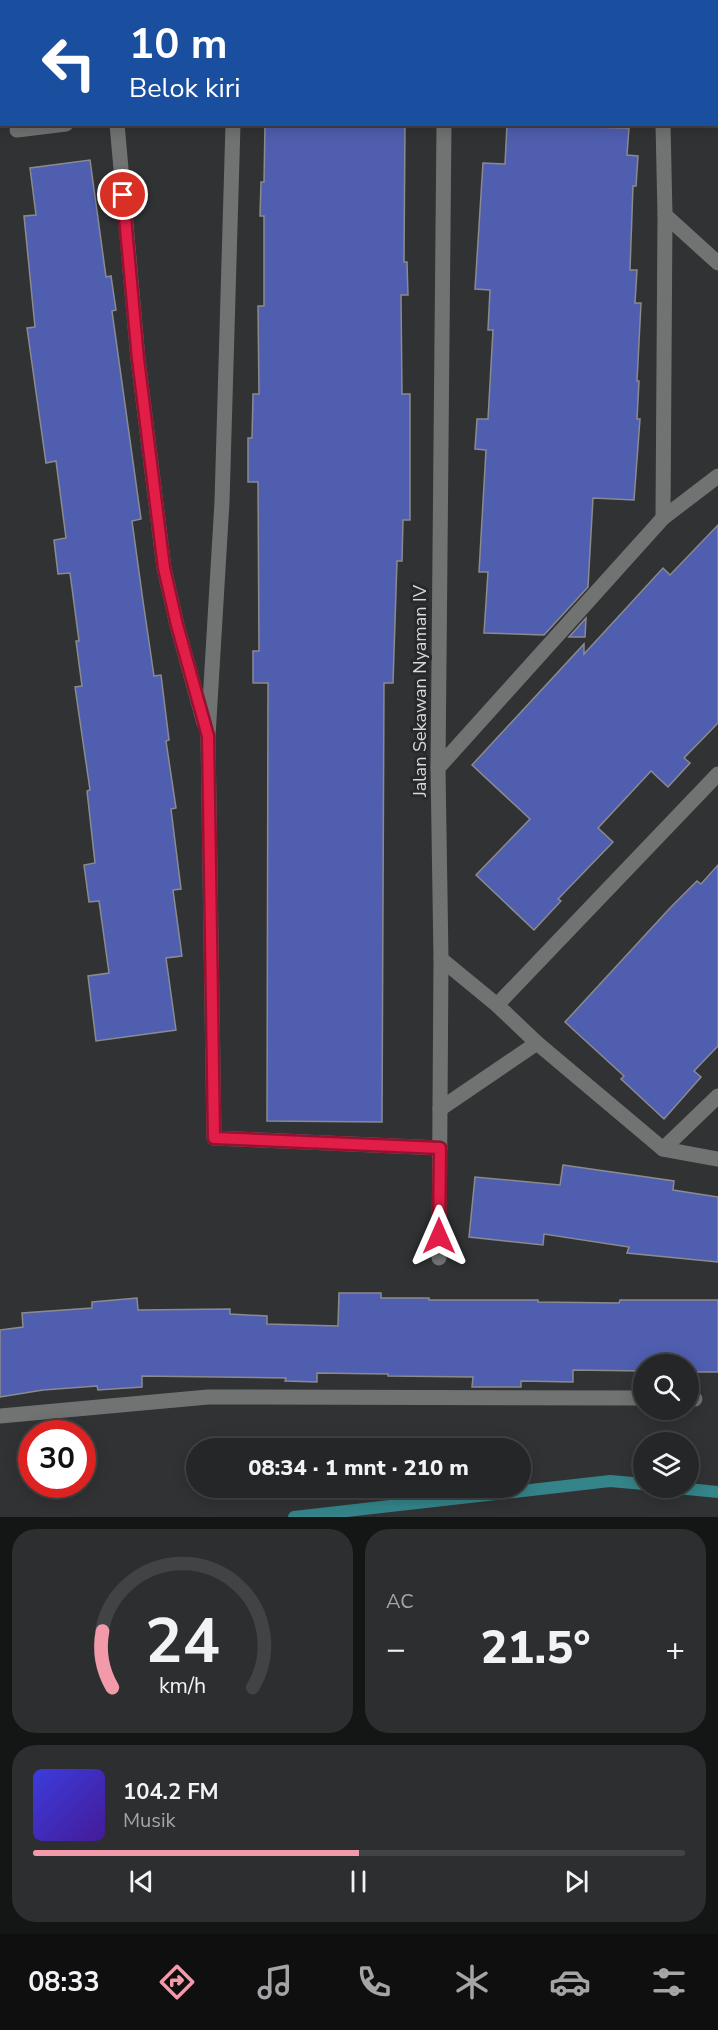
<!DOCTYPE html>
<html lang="id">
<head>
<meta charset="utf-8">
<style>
  :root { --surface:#252627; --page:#2d2e2f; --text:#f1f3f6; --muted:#a3a5a7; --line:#424344; --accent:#f39aaa }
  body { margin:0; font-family:"Nunito Sans",sans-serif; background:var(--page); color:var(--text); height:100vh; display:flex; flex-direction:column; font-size:22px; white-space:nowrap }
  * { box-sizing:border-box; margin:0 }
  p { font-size:20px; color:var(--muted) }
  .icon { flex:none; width:33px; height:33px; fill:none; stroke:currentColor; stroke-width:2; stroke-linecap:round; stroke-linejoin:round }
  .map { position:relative; height:1517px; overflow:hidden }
  .sheet { display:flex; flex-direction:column; gap:12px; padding:12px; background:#141515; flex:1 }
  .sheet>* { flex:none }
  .top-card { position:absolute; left:0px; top:0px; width:718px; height:126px; box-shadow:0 3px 15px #0003,0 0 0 2px var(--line); background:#1a4fa0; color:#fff; overflow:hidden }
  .fabs { position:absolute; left:633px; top:1354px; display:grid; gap:12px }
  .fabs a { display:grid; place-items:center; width:66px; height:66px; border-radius:50%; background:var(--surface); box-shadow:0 3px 15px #0003,0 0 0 2px var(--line); font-size:30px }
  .speed { position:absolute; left:18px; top:1420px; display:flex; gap:12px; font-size:30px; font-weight:700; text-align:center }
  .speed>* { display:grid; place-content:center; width:78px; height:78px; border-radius:50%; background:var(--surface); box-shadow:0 3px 15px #0003,0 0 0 2px var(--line); line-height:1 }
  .speed .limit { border:9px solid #d22; background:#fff; color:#111 }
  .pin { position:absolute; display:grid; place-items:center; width:51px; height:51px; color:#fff; margin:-26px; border:3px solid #fff; border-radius:50%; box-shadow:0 2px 6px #0007 }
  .me { position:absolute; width:66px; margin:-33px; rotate:0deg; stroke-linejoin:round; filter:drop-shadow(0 0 4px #0008) }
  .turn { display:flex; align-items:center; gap:21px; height:126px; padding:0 30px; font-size:27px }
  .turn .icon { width:78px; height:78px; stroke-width:2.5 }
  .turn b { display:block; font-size:42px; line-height:51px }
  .big { font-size:45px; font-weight:800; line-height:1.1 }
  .sheet .tile { flex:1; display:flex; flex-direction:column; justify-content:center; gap:9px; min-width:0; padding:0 21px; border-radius:24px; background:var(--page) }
  .sheet .dial { align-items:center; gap:0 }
  .dial svg { height:156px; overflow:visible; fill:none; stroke:var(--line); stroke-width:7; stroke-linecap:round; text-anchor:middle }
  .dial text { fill:var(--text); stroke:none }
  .song { display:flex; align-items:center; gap:18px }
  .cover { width:72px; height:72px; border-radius:9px; background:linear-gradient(135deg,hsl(240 70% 55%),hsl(260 70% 35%)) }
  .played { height:6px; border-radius:3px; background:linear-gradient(90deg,var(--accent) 50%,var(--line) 50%) }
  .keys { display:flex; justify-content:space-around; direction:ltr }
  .heat { display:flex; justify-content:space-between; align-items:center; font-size:33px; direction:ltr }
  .sheet .tiles { flex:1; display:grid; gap:12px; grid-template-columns:1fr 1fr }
  .tile:last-child { grid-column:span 2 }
  .trip { position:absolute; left:186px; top:1438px; width:345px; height:60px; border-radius:30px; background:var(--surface); box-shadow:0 3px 15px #0003,0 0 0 2px var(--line); font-weight:800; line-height:60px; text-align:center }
  .tab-bar { display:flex; height:96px; justify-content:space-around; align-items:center; background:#0f0f10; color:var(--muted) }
  .tab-bar .icon { width:42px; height:42px }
  .tab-bar .selected { color:var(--accent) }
  .tab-bar b { font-size:27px; color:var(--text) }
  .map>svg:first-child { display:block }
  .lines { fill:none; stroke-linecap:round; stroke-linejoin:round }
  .stream { stroke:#348489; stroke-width:12 }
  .building { fill:#4f5eaf; stroke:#8a8b8e; stroke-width:1.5 }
  .minor { stroke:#717373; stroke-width:15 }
  .route-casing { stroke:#92132f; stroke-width:15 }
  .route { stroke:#e11d48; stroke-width:10 }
  .labels { text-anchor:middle; stroke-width:6; stroke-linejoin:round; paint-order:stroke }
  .street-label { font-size:18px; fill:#d7d8d9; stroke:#27292a }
</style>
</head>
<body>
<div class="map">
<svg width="718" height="1517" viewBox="0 0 718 1517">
  <rect width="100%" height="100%" fill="#313234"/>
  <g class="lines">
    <g class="stream">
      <polyline points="677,1488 718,1492"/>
      <polyline points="294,1517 610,1481 644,1484"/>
    </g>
  </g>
  <g class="building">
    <polygon points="265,124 405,124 404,262 407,262 408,295 401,295 402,394 410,394 410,520 403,520 402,561 397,561 393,683 384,683 382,1122 267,1121 268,683 253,683 253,651 259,651 258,482 248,482 248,438 252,438 253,394 259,394 258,306 264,306 264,216 260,216 261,182 264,182"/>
    <polygon points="507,125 629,128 627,155 638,156 636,186 633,186 630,270 637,270 635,303 641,303 637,381 639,381 637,419 640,419 634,500 593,498 588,587 544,635 484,633 488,572 479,572 486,450 475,449 477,419 488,419 493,330 488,330 490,290 475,289 483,163 505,164"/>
    <polygon points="90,160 106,277 111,276 116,310 112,311 141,519 132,521 143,601 154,676 161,675 169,740 166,741 176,808 171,809 181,889 173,890 182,956 166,958 176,1030 96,1041 88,976 109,973 99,901 89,902 84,865 95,863 87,791 90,790 75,687 82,686 76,641 79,641 70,573 58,574 54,540 66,538 56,461 46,463 27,328 35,327 24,216 36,215 30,168"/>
    <polygon points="718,525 718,723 684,758 690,763 668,787 651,771 598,828 613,842 558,899 561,901 534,930 476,875 530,819 472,765 584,644 584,654 663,568 670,575"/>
    <polygon points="586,618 585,637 569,637"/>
    <polygon points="718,865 718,1046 694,1071 701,1077 664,1119 621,1079 624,1076 565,1022 670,908 697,881 701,884"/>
    <polygon points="563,1165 674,1181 673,1190 718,1197 718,1262 627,1253 629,1247 544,1234 543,1245 469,1237 475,1177 560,1185"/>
    <polygon points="339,1293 381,1293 381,1298 429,1298 429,1300 538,1300 538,1302 619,1303 620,1300 718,1300 718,1372 688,1372 688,1365 644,1365 644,1371 573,1370 573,1382 521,1381 521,1387 472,1387 473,1377 388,1376 388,1374 317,1373 317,1382 285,1381 286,1378 142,1376 142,1387 98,1390 97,1386 43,1390 0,1397 0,1330 23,1327 22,1313 92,1308 92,1302 137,1298 138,1310 230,1309 230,1314 267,1316 267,1324 338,1326"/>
  </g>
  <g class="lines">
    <g class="minor">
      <polyline points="660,0 660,2"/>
      <polyline points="237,2 237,0"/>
      <polyline points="445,2 445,0"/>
      <polyline points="117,124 138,359 164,568 177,625 204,723"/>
      <polyline points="233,124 222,502 208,736 214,1138 440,1148"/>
      <polyline points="17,130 66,124"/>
      <polyline points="665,215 718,263"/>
      <polyline points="663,518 665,215 663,124"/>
      <polyline points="438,768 663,518 718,476"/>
      <polyline points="441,959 497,1005 537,1043 663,1149 718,1159"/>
      <polyline points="497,1005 718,774"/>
      <polyline points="440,1109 537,1043"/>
      <polyline points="663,1149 718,1096"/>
      <polyline points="439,1258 441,959 438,768 444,124"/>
      <polyline points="688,1398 695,1399"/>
      <polyline points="0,1416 208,1397 644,1398"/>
    </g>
  </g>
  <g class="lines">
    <defs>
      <polyline id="route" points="123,195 138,359 164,568 177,625 208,736 214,1138 440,1148 439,1236"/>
    </defs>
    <use href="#route" class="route-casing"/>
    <use href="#route" class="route"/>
  </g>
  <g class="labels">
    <g class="street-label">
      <text transform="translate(420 691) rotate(-90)" y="6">Jalan Sekawan Nyaman IV</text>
    </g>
  </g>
</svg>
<div class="fabs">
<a><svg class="icon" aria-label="search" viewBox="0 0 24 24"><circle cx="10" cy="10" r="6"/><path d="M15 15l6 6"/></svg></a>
<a><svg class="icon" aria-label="layers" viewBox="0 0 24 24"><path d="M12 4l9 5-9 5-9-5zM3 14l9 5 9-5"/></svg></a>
</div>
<div class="speed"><div class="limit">30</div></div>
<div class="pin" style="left:123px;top:195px;background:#d93025"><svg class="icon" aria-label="arrive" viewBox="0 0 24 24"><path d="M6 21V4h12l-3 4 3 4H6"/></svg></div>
<svg class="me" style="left:439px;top:1236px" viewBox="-20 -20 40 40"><path d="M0-17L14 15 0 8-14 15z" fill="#e11d48" stroke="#fff" stroke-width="4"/></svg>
<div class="trip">08:34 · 1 mnt · 210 m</div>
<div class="top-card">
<div class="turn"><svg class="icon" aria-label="left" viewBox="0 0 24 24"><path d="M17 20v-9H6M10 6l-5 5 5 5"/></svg><div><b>10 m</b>Belok kiri</div></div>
</div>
</div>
<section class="sheet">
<div class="tiles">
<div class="tile dial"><svg viewBox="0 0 100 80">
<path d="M14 69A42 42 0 1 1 86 69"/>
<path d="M14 69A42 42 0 0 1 9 40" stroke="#f39aaa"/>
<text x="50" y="56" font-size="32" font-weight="700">24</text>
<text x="50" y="72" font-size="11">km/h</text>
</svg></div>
<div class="tile"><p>AC</p>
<div class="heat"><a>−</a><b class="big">21.5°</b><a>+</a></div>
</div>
<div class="tile">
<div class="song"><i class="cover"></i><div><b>104.2 FM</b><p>Musik</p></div></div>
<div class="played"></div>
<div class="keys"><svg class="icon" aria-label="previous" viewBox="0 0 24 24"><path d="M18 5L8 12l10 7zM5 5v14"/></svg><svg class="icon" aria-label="pause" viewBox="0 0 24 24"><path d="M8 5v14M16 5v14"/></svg><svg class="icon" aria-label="next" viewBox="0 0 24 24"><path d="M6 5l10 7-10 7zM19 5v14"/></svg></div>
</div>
</div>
</section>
<nav class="tab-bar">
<b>08:33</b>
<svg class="icon selected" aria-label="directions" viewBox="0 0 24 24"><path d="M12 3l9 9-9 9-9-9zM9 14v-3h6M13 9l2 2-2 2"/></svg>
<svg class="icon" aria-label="music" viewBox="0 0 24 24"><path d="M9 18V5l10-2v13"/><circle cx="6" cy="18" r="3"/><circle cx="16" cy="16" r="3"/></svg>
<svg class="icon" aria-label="phone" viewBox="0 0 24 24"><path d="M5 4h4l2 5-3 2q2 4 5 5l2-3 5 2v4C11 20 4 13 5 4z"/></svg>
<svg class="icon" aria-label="climate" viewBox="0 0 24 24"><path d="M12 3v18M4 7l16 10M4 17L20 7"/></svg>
<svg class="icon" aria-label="car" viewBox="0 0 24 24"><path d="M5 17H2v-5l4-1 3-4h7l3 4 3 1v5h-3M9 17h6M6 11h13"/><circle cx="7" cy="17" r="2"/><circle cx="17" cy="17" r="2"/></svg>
<svg class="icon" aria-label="filters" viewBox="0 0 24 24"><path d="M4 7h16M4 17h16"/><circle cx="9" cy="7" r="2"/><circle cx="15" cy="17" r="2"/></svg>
</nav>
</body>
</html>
